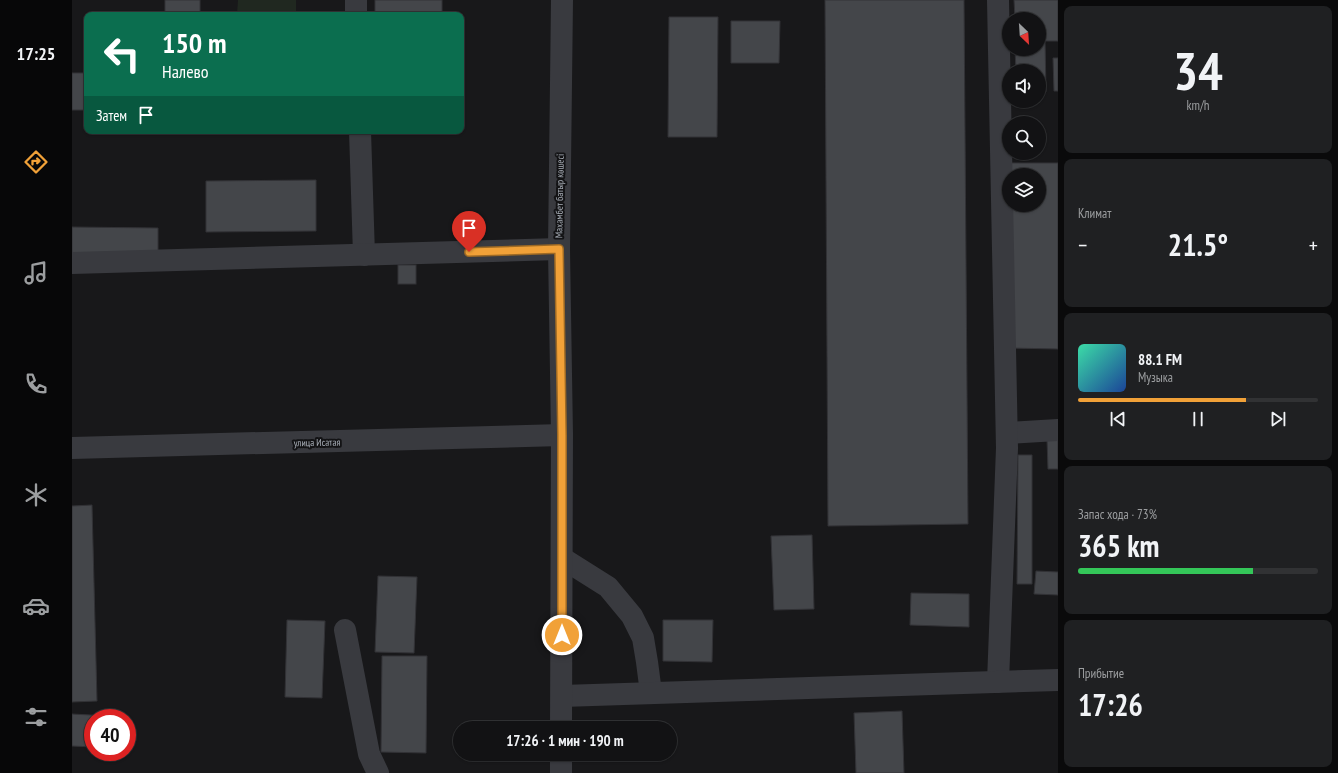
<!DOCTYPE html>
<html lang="ru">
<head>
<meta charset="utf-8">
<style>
  :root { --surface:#121214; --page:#1f2022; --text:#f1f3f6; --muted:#9c9ea0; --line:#313234; --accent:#f1a138 }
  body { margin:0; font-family:"PT Sans Narrow",sans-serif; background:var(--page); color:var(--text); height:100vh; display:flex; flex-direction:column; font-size:15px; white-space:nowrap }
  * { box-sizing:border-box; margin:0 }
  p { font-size:13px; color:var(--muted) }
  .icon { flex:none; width:22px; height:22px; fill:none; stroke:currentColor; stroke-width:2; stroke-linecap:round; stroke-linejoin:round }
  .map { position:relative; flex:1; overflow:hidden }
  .drawer { display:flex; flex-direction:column; gap:6px; padding:6px; background:#0a0a0b; width:280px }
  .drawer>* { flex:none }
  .guide { position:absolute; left:12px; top:12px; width:380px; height:122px; border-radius:8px; box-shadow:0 1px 3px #0004,0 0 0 1px var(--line); background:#0b6e4f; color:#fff; overflow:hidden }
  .needle { width:26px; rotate:155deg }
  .tools { position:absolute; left:930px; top:12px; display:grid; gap:8px }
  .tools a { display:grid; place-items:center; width:44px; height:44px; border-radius:50%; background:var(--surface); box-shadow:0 1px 3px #0004,0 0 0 1px var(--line); font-size:20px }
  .speed { position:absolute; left:12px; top:709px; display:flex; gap:8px; font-size:20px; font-weight:700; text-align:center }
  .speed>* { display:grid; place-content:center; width:52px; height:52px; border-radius:50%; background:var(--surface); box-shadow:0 1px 3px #0004,0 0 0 1px var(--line); line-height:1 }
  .speed .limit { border:6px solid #d22; background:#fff; color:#111 }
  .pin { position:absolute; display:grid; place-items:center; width:34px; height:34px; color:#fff; margin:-41px -17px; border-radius:50% 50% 50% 0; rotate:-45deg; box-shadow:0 0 4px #0007 }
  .pin .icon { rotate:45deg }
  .me { position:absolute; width:44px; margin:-22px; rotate:0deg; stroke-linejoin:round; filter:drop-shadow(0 0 3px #0008) }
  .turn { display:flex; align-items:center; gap:14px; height:84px; padding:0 12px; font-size:18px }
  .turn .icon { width:52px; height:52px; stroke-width:2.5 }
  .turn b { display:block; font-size:28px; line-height:34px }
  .then { display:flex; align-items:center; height:38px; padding:0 12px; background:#0003; gap:8px; font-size:15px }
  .big { font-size:30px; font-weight:800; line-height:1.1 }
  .drawer .widget { flex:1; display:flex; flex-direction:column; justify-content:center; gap:6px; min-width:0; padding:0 14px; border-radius:8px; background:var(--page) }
  .drawer .dial { align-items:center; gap:0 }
  .dial b { font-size:52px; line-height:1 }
  .song { display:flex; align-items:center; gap:12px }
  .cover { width:48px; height:48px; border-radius:6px; background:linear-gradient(135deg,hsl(160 70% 55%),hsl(220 70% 35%)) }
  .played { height:4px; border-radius:2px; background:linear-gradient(90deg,var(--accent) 70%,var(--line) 70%) }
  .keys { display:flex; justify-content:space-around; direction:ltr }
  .heat { display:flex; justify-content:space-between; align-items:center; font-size:22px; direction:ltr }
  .charge { height:6px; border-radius:3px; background:linear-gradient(90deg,#34c759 73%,var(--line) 0) }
  .trip { position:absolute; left:381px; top:721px; width:224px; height:40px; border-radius:20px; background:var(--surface); box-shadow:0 1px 3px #0004,0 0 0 1px var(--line); font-weight:800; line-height:40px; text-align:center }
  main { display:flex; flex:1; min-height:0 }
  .tab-bar { display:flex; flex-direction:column; width:72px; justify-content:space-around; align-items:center; background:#070708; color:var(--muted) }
  .tab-bar .icon { width:28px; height:28px }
  .tab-bar .active { color:var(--accent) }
  .tab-bar b { font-size:18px; color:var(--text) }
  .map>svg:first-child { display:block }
  .green { fill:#202820 }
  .building { fill:#44464a; stroke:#323236 }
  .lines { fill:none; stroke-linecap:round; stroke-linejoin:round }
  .minor { stroke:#393a3f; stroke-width:22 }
  .route-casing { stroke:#9d6924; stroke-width:10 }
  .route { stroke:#f1a138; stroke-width:7 }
  .labels { text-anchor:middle; stroke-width:4; stroke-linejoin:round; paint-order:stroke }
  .street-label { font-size:10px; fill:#aab0b9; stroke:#131315 }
</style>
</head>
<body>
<main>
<nav class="tab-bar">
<b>17:25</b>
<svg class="icon active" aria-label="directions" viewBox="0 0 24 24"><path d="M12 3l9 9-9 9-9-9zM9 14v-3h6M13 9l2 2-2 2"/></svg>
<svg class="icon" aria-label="music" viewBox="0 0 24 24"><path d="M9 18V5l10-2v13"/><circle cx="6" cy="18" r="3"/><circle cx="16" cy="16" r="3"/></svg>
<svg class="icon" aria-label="phone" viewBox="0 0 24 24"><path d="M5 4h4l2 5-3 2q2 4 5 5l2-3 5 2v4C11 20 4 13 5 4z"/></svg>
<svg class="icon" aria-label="climate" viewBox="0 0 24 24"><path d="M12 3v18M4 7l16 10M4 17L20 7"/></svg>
<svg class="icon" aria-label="car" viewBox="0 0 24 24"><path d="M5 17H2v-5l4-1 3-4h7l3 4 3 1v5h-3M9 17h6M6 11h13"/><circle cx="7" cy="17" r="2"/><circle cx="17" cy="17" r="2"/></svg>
<svg class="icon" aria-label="filters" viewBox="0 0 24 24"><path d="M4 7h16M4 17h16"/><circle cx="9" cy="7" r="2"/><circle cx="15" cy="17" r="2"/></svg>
</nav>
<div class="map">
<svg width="986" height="773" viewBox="0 0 986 773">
  <rect width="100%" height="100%" fill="#18181a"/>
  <polygon class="green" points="166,0 224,0 224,15 165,15"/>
  <g class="building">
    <rect x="93" y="0" width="35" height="15"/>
    <rect x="303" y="0" width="67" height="15"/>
    <polygon points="753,0 892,0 896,524 756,526"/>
    <polygon points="942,0 986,0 986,41 973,41 974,92 967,93 967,71 944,71 943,49 967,49 967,19 943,19"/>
    <polygon points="597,17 646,17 645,137 596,137"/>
    <polygon points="659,21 708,21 707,63 659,63"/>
    <polygon points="981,58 986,58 986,91 982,91"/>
    <rect x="0" y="73" width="15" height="37"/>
    <polygon points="938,163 986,163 986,349 936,348 937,205 967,205 967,175 938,175"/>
    <polygon points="244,180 244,231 134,232 134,181"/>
    <polygon points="0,227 86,228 86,254 0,254"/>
    <rect x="326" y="265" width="18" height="19"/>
    <polygon points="975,439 986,439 986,469 976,469"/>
    <polygon points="946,455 960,455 960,584 945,584"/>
    <polygon points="20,505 25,701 0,702 0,506"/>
    <polygon points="740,535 742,609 702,610 699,536"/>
    <polygon points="964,571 986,572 986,595 962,594"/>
    <polygon points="306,576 345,577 342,653 303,652"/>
    <polygon points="839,593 897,594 897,627 838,625"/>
    <polygon points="215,620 253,621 250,698 213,697"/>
    <polygon points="591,620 641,620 640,662 591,661"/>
    <polygon points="310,656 355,656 354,753 309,752"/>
    <polygon points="830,711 832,773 784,773 782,713"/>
    <polygon points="0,714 37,716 37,718 21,718 21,747 0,746"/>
  </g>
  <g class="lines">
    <g class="minor">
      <polyline points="284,0 284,15"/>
      <polyline points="288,131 292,255"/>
      <polyline points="0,263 487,249"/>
      <polyline points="935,433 986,430"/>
      <polyline points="0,448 490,435"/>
      <polyline points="490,558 536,587 560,616 571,638 575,662 579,693"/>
      <polyline points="273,630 297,754 306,773"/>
      <polyline points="926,682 935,448 926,0"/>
      <polyline points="490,696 986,680"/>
      <polyline points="489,728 490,435 487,249 490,0"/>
      <polyline points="489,773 489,754"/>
    </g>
  </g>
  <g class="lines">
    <defs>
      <polyline id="route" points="397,252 487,249 490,435 490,635"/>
    </defs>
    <use href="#route" class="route-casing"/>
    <use href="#route" class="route"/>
  </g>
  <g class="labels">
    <g class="street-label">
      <text transform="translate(487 196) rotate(-89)" y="4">Махамбет батыр көшесі</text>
      <text transform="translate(245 442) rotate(-1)" y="4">улица Исатая</text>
    </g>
  </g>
</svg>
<div class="tools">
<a><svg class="needle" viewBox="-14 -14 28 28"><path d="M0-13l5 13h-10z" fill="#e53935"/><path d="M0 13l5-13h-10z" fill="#9c9ea0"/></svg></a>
<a><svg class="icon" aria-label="sound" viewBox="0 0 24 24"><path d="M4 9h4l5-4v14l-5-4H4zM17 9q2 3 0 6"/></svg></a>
<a><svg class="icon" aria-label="search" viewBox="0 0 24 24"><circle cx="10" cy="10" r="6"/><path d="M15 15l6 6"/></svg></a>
<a><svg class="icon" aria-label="layers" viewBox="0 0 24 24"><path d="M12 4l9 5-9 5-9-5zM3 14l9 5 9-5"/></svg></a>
</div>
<div class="speed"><div class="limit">40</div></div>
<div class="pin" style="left:397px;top:252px;background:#d93025"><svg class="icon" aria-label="arrive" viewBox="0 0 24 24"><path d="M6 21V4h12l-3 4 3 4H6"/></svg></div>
<svg class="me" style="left:490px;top:635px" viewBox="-20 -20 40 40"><circle r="17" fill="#f1a138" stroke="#fff" stroke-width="3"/><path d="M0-11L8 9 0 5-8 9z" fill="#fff"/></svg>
<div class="trip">17:26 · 1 мин · 190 m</div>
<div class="guide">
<div class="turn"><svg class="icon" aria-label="left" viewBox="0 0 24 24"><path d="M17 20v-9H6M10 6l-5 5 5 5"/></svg><div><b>150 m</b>Налево</div></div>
<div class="then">Затем<svg class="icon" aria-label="arrive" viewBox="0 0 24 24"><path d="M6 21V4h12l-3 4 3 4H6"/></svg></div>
</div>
</div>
<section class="drawer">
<div class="widget dial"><b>34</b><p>km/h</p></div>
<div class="widget"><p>Климат</p>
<div class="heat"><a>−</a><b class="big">21.5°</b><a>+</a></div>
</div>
<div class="widget">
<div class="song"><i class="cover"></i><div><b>88.1 FM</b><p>Музыка</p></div></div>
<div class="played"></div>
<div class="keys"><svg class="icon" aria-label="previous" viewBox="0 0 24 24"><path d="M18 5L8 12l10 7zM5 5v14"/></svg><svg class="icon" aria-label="pause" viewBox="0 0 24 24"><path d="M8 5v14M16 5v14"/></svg><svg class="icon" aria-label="next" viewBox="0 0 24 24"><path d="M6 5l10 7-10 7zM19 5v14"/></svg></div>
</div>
<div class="widget"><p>Запас хода · 73%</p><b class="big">365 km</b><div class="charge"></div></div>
<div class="widget"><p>Прибытие</p><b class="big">17:26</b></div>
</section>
</main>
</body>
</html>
